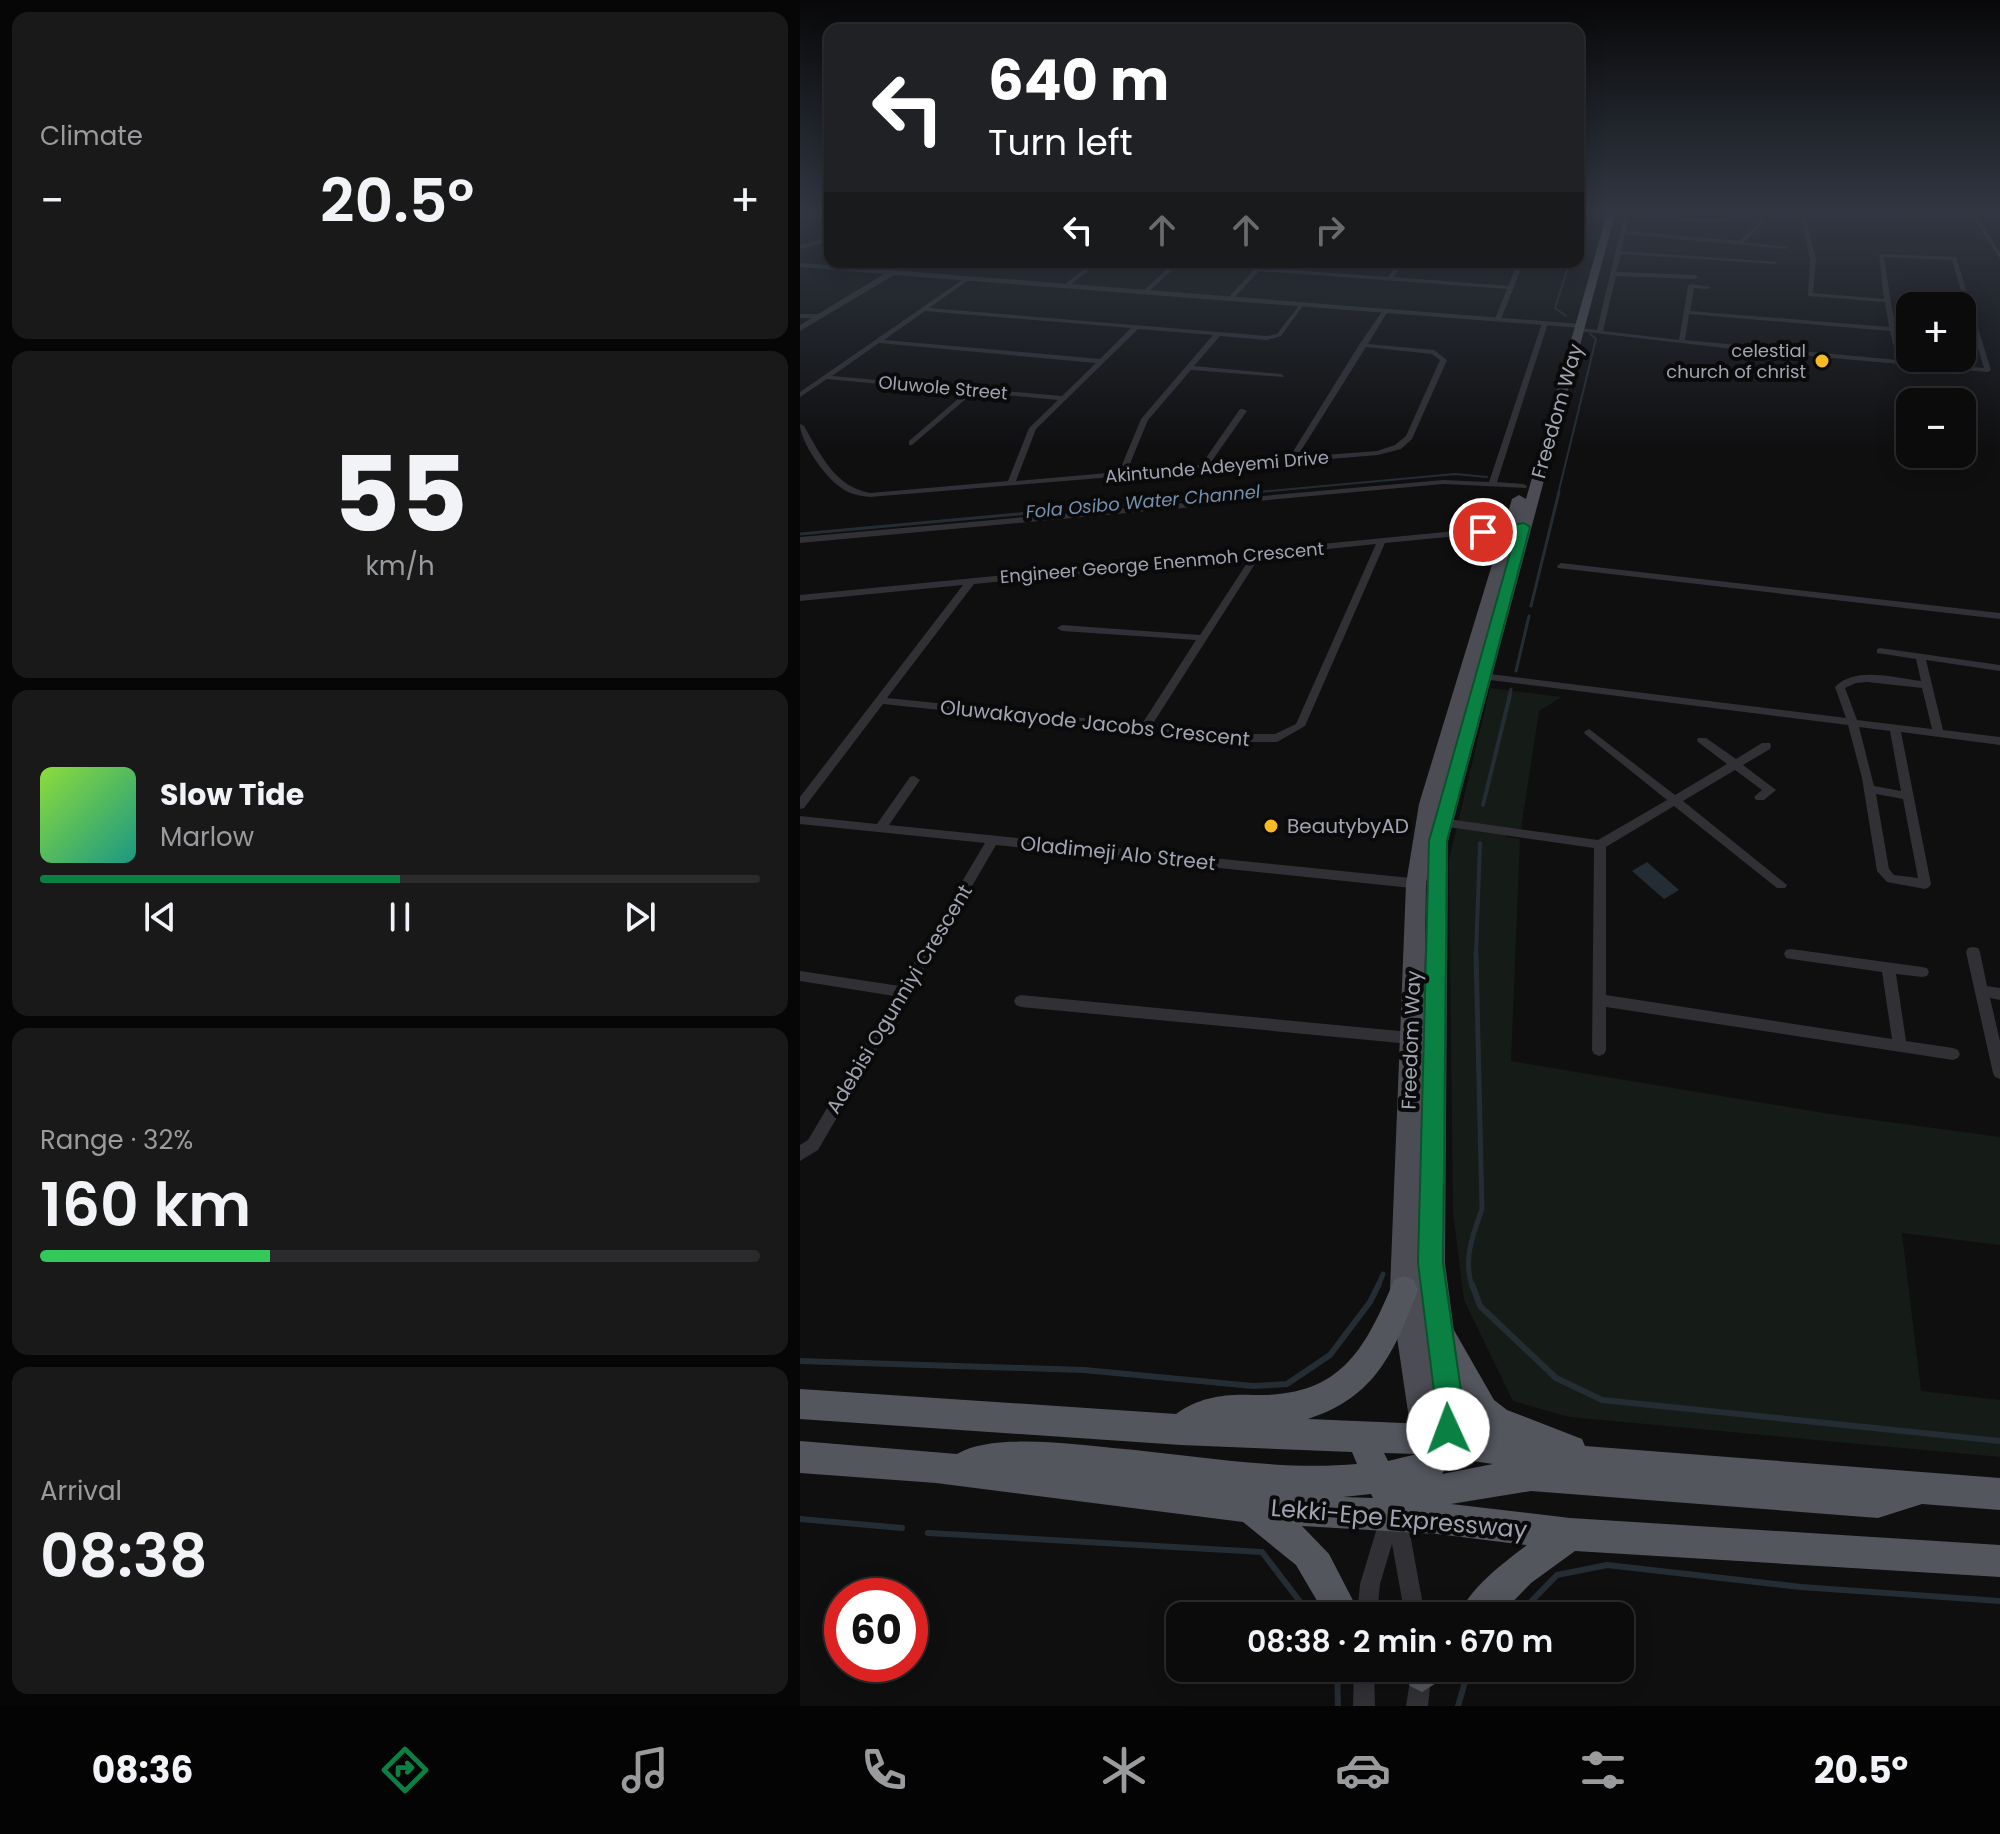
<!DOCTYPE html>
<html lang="en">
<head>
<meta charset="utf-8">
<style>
  :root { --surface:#0b0b0c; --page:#19191a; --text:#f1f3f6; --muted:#9a9b9d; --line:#2b2b2d; --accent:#0b8043 }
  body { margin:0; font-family:Poppins,sans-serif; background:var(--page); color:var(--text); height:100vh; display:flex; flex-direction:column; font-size:30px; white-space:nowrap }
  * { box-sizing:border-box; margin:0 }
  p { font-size:26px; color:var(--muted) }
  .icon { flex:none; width:44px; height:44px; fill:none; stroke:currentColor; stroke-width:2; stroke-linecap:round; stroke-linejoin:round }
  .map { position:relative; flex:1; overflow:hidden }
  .panel { display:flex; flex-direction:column; gap:12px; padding:12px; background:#060607; width:800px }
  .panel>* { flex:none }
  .guide { position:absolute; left:24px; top:24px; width:760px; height:244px; border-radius:16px; box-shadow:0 4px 20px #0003,0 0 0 2px var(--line); background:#202124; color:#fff; overflow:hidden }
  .controls { position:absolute; left:1096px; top:292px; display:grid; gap:16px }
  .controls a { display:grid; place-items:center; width:80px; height:80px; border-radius:16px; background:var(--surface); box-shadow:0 4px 20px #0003,0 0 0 2px var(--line); font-size:40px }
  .speed { position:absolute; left:24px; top:1578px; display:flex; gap:16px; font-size:40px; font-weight:700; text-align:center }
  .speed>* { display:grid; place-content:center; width:104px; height:104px; border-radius:50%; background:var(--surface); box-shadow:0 4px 20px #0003,0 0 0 2px var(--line); line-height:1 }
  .speed .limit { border:12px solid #d22; background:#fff; color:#111 }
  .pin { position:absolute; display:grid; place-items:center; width:68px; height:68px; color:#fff; margin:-34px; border:4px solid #fff; border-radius:50%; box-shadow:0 2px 8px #0007 }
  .me { position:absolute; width:88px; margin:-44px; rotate:358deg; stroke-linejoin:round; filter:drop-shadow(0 0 6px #0008) }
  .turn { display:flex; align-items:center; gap:28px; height:168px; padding:0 32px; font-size:36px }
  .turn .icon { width:104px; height:104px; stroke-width:2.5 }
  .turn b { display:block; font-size:56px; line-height:68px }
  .lanes { display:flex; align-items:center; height:76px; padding:0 32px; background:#0003; justify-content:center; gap:40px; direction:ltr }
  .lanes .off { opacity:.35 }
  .big { font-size:60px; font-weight:600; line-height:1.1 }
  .panel .card { flex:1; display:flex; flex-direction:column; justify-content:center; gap:12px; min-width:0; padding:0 28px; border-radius:16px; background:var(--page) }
  .panel .dial { align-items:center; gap:0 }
  .dial b { font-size:104px; line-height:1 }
  .song { display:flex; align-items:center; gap:24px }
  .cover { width:96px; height:96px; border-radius:12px; background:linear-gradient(135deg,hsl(90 70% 55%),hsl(170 70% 35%)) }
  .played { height:8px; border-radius:4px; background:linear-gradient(90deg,var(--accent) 50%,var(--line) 50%) }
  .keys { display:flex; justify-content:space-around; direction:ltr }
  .heat { display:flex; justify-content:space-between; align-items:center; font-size:44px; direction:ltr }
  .charge { height:12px; border-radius:6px; background:linear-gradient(90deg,#34c759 32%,var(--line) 0) }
  .trip { position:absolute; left:366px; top:1602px; width:468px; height:80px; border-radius:16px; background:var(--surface); box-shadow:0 4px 20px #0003,0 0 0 2px var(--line); font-weight:600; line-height:80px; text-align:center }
  .tab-bar { display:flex; height:128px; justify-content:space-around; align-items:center; background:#040405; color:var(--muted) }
  .tab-bar .icon { width:56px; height:56px }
  .tab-bar .selected { color:var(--accent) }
  .tab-bar b { font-size:36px; color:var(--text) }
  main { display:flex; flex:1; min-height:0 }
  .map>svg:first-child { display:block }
  .green { fill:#151b17 }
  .water { fill:#252d34 }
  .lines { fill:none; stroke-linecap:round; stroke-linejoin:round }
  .stream-far4 { stroke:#252d34; stroke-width:2 }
  .stream-far3 { stroke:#252d34; stroke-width:3 }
  .stream-far2 { stroke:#252d34; stroke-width:4 }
  .stream-far1 { stroke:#252d34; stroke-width:5 }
  .stream { stroke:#252d34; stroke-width:6 }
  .minor { fill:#303035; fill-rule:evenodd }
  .tertiary { fill:#303035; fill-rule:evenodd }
  .primary { fill:#4c4d54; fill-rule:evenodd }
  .trunk { fill:#54565e; fill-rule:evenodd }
  .route { fill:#0b8043; stroke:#07532c; stroke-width:2 }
  .poi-dot { fill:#f6bb22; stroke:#0a0a0b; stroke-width:3 }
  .labels { text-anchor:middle; stroke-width:8; stroke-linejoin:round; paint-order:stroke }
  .far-poi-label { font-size:18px; fill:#a0a4b2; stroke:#0a0a0b; text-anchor:end }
  .far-street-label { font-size:18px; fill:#a0a4b2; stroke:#0a0a0b }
  .far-water-label { font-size:18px; font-style:italic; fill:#7590af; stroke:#0a0a0b }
  .street-label { font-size:20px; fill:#a0a4b2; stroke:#0a0a0b }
  .poi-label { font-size:20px; fill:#a0a4b2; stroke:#0a0a0b; text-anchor:start }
  .near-street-label { font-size:24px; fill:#a0a4b2; stroke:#0a0a0b }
</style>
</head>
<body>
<main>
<section class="panel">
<div class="card"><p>Climate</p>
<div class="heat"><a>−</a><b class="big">20.5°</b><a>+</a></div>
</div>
<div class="card dial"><b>55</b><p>km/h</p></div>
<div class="card">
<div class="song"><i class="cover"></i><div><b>Slow Tide</b><p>Marlow</p></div></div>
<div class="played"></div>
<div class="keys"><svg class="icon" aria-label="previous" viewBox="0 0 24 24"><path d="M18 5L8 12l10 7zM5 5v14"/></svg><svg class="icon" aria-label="pause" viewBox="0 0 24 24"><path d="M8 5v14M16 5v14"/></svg><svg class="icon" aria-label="next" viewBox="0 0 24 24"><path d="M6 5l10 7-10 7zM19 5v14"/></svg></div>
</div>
<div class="card"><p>Range · 32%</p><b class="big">160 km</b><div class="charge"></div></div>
<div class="card"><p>Arrival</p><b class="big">08:38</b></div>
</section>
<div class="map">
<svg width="1200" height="1706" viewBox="0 0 1200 1706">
  <rect width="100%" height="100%" fill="#0f0f10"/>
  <polygon class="green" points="690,688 762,697 739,711 721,829 707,828 706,837 720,839 711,1061 1030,1114 1200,1137 1200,1245 1102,1233 1121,1391 1200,1400 1200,1457 769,1417 713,1401 664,1300 653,1212 649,860"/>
  <polygon class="water" points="847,862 879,890 864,899 832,871"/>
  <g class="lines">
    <g class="stream-far4">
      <polyline points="778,239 788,210"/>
      <polyline points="766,316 755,308 770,262"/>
      <polyline points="436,494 655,474 687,477"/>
      <polyline points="758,494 796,339 790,334"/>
    </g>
    <g class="stream-far3">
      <polyline points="0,534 458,492"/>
      <polyline points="731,606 759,492"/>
      <polyline points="716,671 729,616"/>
      <polyline points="709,697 711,689"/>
    </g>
    <g class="stream-far2">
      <polyline points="683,805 710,695"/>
      <polyline points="676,955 680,843"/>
    </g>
    <g class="stream-far1">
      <polyline points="578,1286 583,1274"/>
      <path d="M672,1286C663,1259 673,1234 682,1209L676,953"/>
    </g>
    <g class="stream">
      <polyline points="672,1284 680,1306 756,1378 802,1400 1200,1441"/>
      <polyline points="0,1361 284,1370 453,1386 487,1384 530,1355 570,1302 579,1284"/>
      <polyline points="0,1519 102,1528"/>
      <polyline points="128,1533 462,1552 511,1616"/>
      <polyline points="717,1616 757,1575 807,1565 1001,1587 1200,1601"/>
      <polyline points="537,1668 538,1706"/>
      <polyline points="658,1706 669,1668"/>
    </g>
    <g class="minor">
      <path d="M826,210H830V214L912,219L930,217L933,219L912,223L829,217L826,231L939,241L962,220L964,223L944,242L989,247L986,249L825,234L821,251L978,262L975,264L821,254L816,272L895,275L898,277L895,279L816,276L803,331L879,340L888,286L891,284L911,287L908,289L894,288L890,311L1089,327L1085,302L1008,296L1010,259L1000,210H1004L1016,259L1013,293L1084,299L1079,254L1156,257L1191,370L1188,372L933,349L778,331V329L780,328L797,330L824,216L809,214L825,213ZM1084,257L1152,260L1184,368L1104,360L1092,309ZM889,314L1090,331L1097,360L885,340Z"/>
      <polygon points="1104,210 1108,210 1113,219 1109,219"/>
      <polygon points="1169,210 1173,210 1200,253 1200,259"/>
      <polygon points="0,212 30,214 30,216 0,214"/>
      <polygon points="30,237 30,241 0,249 0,245"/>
      <polygon points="293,262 299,262 268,287 264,287 264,285"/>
      <polygon points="375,262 381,262 347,293 343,293 343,291"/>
      <polygon points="461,262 466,263 462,268 588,277 600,262 606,262 593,277 708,286 718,262 724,262 701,319 698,321 695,319 707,289 459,271 432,300 428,300 428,298"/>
      <path d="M168,276L170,279L129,308L467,336L477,334L500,304H504L481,336L467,340L420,336L394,366L481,374L484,376L483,377L391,370L348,420L327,471L401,465L440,409H443L447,411L409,465L489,458L559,345L583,310L588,311L568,344L634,350L647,360L612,439L601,449L578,455L70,497C59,496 49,494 40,487C25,477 0,442 0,424L4,426C21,455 34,486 70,493L208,481L229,428L258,400L174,392L112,445H109V441L166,392L27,379L0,397V392ZM125,311L331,328L300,359L84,340ZM338,329L413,335L341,419L319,472L216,481L236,429ZM79,343L296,363L262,396L32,376ZM566,347L632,354L640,360L606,436L595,445L577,451L497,457Z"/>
      <polygon points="0,314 21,314 24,316 21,318 0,318"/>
      <polygon points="745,321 748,323 697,482 723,484 727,486 726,488 643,484 0,543 0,537 643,480 689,482 742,323"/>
      <path d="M717,525L721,528L720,530L585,543L505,726L477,742H442L83,704L4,808L0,809V797L163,585L0,601V595ZM576,544L496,724L475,734H442L352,725L460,556ZM451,557L400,635L262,625L257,628L262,631L396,640L342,724L87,698L174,584Z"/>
      <polygon points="761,563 1200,613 1200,619 758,568 757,566"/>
      <path d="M1080,648L1200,665V671L1126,660L1143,730L1200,737V745L1101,732L1131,884L1129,887L1125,889L1087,882L1077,871L1062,778L1048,725L682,679L677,676L682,673L1046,718L1035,687C1055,666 1095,678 1121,681L1116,659L1077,653V649ZM1067,682L1122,688L1132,729L1057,720L1045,688L1056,683ZM1059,727L1090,731L1101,791L1074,786ZM1076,794L1103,799L1118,878L1094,875L1089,869Z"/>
      <polygon points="789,729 875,795 927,764 898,742 897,740 898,738 906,738 936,759 962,743 970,743 971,746 970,749 943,765 976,790 964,800 956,800 954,797 962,790 935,770 883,801 987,885 985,888 977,888 874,806 806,847 806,995 1092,1039 1082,972 991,959 986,958 984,954 986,950 991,949 1122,967 1127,968 1129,972 1127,976 1122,977 1096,974 1106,1041 1153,1048 1158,1050 1160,1054 1158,1058 1153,1060 806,1007 806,1050 804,1054 799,1056 794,1054 792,1050 794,848 641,826 635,822 641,818 798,840 867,800 785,734 784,732"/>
      <polygon points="114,776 120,780 89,825 621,879 625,881 627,884 625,887 621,889 196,845 18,1150 0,1161 0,1145 8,1140 94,996 0,981 0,971 100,986 185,843 0,824 0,816 77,824 110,777"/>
      <polygon points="1173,947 1178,948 1180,952 1187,986 1200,988 1200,1000 1190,998 1200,1041 1200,1079 1195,1077 1193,1073 1166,952 1168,948"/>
      <polygon points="221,995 610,1032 615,1034 617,1038 615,1042 610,1044 221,1007 216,1005 214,1001 216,997"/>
      <polygon points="597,1507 604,1510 607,1517 625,1616 605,1616 592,1544 580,1584 577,1616 557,1616 560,1584 580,1518 583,1511"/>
      <polygon points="554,1668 574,1668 575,1706 553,1706"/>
      <polygon points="612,1668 632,1668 628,1706 606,1706"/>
    </g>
    <polygon class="tertiary" points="0,263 781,324 785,326 781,328 94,275 0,331 0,325 84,274 0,267"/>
    <path class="primary" d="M808,210H816L648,841L645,1263L665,1414L654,1453L643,1457L616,1450L612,1439L590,1290L606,884L619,804L712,499L719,495L726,499ZM627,878L624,1019L626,884Z"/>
    <g class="trunk">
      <path d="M604,1276L614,1280L618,1290C594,1352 576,1397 508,1419L627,1424L687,1432L672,1422L627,1335L631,1325L641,1321L651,1325L694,1400L707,1410L782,1439L785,1446L1200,1478V1510L1122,1504L1078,1518L731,1491L651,1504L770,1518L1200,1545V1577L775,1551L731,1583L699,1616H658C670,1588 703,1563 727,1545L637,1534L502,1526L529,1554L561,1616H526L496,1565L443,1522L136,1483L0,1473V1441L157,1454C193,1433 272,1444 313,1448C393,1455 477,1471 557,1464L552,1452L381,1445L0,1419V1389L376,1414C400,1397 424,1394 453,1395C539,1397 564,1353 594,1280ZM584,1453L617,1454L588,1461ZM652,1458L693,1464L642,1474ZM571,1494L573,1498L543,1497Z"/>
      <polygon points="607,1668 646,1668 641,1680 622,1692 610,1686 604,1674"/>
    </g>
  </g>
  <linearGradient id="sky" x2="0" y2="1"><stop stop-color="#080809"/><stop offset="0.47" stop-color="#313742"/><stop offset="1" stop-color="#313742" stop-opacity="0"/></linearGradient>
  <rect width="1200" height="449" fill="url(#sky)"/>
  <polygon class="route" points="724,523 730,527 647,841 643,1263 661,1391 662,1429 658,1439 648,1443 638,1439 634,1429 634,1391 618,1263 629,841 716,532 683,536 676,532"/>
  <g class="poi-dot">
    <circle cx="1022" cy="361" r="8"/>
    <circle cx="471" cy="826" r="8"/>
  </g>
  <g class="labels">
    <g class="far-poi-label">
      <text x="1006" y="357">celestial<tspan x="1006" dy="21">church of christ</tspan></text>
    </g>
    <g class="far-street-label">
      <text transform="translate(143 388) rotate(5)" y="6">Oluwole Street</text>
      <text transform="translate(417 467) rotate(-5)" y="6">Akintunde Adeyemi Drive</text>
      <text transform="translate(362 563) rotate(-5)" y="6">Engineer George Enenmoh Crescent</text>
    </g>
    <g class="far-water-label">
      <text transform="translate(343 502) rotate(-5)" y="6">Fola Osibo Water Channel</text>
    </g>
    <g class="street-label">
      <text transform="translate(757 411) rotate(-74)" y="7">Freedom Way</text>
      <text transform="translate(295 723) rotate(6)" y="7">Oluwakayode Jacobs Crescent</text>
      <text transform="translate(318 853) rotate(6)" y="7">Oladimeji Alo Street</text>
      <text transform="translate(99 999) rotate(-59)" y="7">Adebisi Ogunniyi Crescent</text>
      <text transform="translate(611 1040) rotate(-88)" y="7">Freedom Way</text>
    </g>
    <g class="poi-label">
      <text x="487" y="833">BeautybyAD</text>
    </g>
    <g class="near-street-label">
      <text transform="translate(599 1519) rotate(5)" y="8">Lekki-Epe Expressway</text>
    </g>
  </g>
</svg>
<div class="controls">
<a>+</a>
<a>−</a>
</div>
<div class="speed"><div class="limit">60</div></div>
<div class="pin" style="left:683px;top:532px;background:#d93025"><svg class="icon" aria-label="arrive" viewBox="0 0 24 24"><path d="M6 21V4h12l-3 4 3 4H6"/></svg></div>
<svg class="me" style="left:648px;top:1429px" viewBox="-20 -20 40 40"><circle r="19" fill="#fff"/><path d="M0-13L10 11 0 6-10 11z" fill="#0b8043"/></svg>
<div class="trip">08:38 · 2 min · 670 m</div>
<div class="guide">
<div class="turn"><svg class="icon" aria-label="left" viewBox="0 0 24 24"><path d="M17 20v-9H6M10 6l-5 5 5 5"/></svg><div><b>640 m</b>Turn left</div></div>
<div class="lanes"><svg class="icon" aria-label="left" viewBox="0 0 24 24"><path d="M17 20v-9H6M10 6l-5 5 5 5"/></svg><svg class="icon off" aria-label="ahead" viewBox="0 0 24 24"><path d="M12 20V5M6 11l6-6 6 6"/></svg><svg class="icon off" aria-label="ahead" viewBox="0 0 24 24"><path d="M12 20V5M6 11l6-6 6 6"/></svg><svg class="icon off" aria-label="right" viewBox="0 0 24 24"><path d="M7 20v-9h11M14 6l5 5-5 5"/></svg></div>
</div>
</div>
</main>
<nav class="tab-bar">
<b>08:36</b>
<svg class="icon selected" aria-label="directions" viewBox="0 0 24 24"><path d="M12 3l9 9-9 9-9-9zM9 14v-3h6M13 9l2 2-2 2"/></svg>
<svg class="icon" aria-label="music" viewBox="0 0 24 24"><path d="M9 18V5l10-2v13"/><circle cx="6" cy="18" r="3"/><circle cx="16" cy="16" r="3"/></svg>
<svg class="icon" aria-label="phone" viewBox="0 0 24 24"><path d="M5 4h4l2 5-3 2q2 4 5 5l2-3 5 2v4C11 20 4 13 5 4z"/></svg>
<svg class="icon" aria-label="climate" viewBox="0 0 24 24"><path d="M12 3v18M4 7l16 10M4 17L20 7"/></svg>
<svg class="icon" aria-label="car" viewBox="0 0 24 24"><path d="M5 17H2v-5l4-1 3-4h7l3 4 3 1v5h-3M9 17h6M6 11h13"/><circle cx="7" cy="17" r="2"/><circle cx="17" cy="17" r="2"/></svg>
<svg class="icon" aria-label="filters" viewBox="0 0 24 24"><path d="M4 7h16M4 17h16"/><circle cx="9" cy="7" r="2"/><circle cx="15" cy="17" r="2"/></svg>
<b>20.5°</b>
</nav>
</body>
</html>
